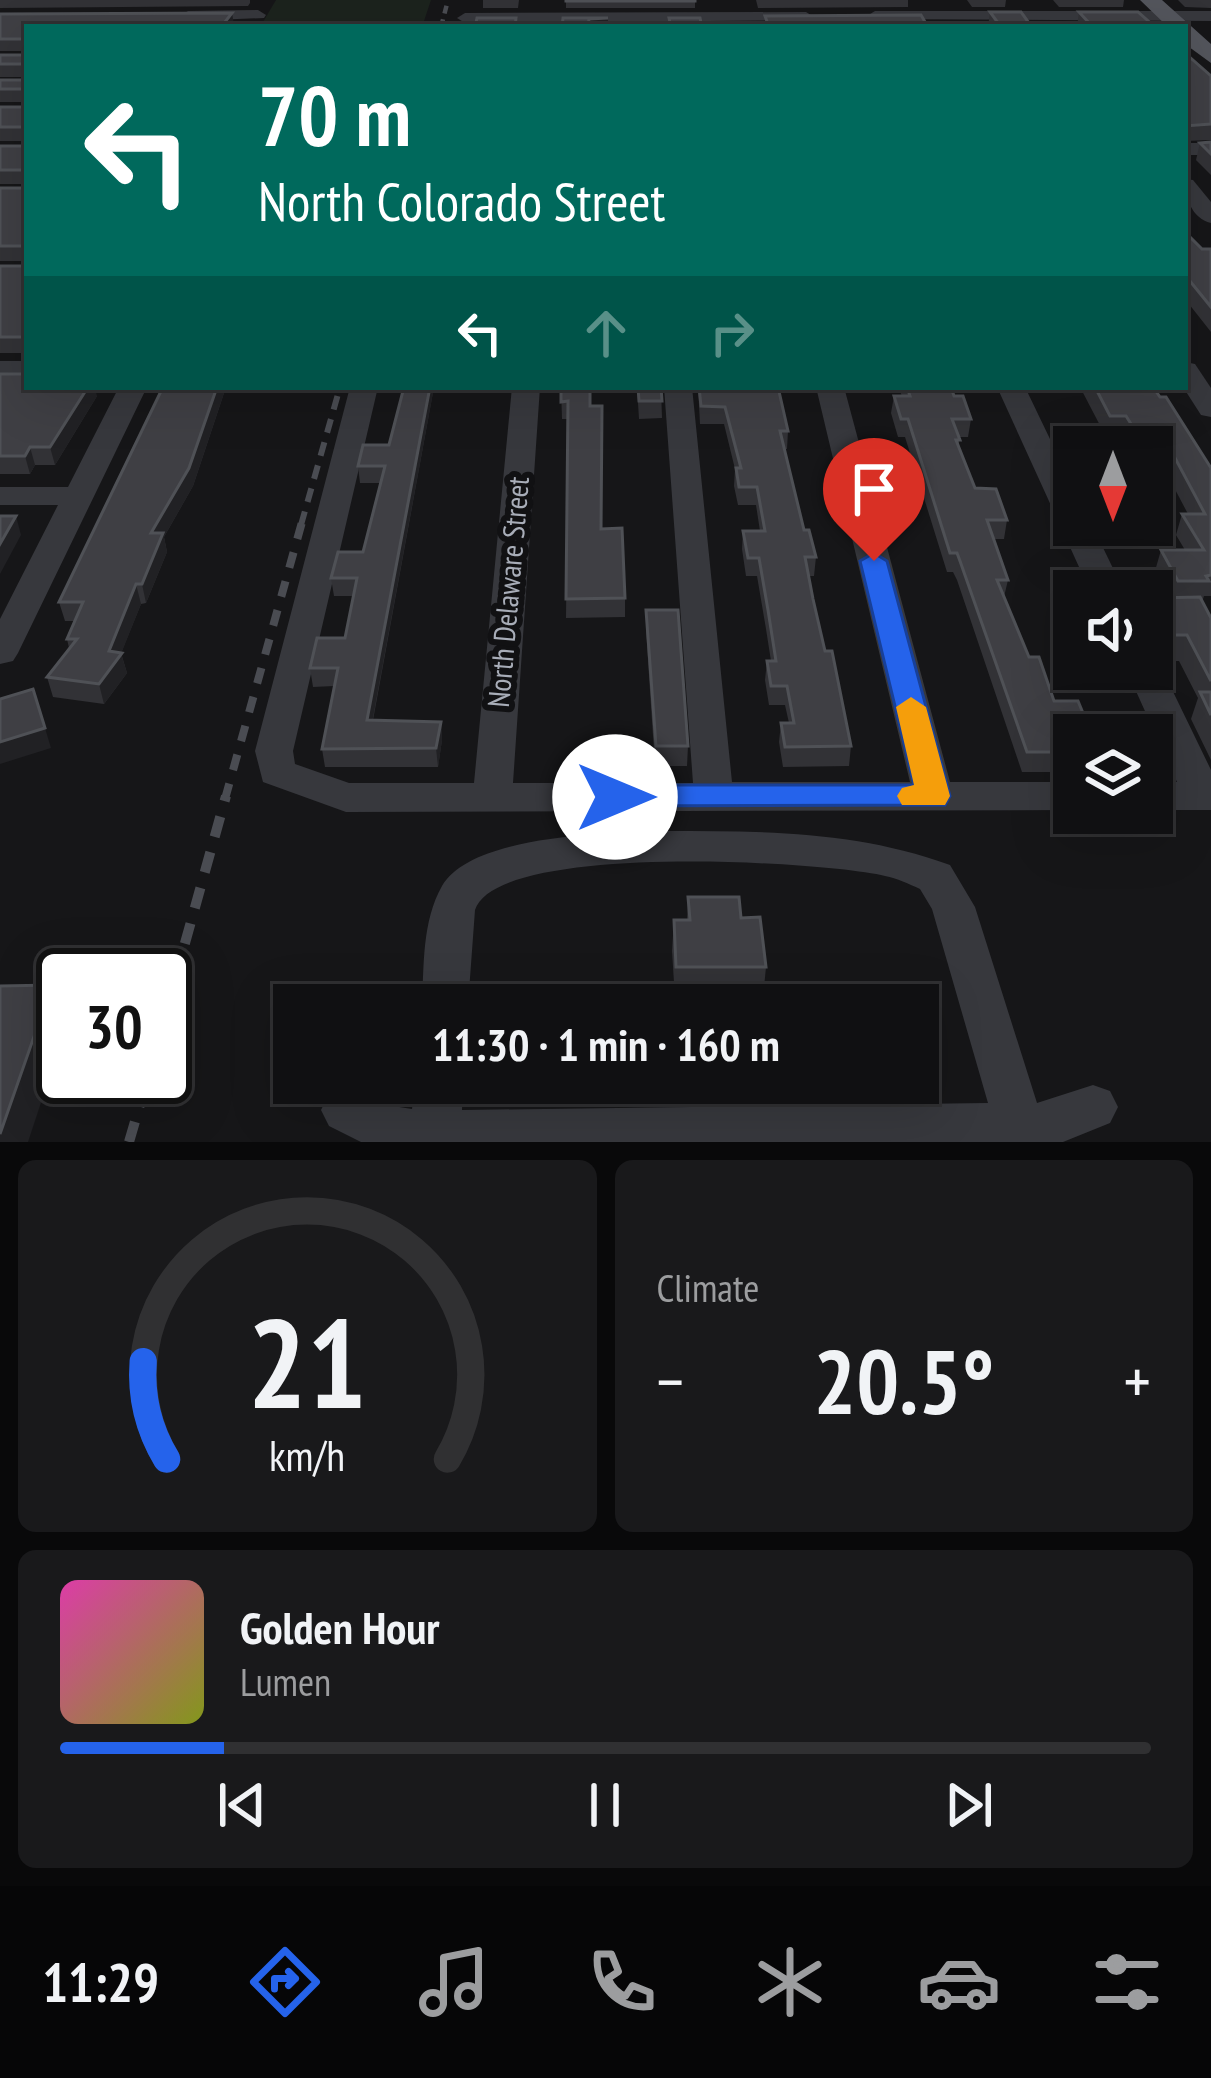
<!DOCTYPE html>
<html lang="en">
<head>
<meta charset="utf-8">
<style>
  :root { --surface:#101012; --page:#19191b; --text:#f1f3f6; --muted:#9c9d9f; --line:#303032; --accent:#2563eb }
  body { margin:0; font-family:"PT Sans Narrow",sans-serif; background:var(--page); color:var(--text); height:100vh; display:flex; flex-direction:column; font-size:45px; white-space:nowrap }
  * { box-sizing:border-box; margin:0 }
  p { font-size:39px; color:var(--muted) }
  .icon { flex:none; width:66px; height:66px; fill:none; stroke:currentColor; stroke-width:2; stroke-linecap:round; stroke-linejoin:round }
  .map { position:relative; height:1142px; overflow:hidden }
  .sheet { display:flex; flex-direction:column; gap:18px; padding:18px; background:#09090a; flex:1 }
  .sheet>* { flex:none }
  .guide { position:absolute; left:24px; top:24px; width:1164px; height:366px; border-radius:0px; box-shadow:0 12px 48px #0002,0 0 0 3px var(--line); background:#00695c; color:#fff; overflow:hidden }
  .needle { width:78px; rotate:180deg }
  .buttons { position:absolute; left:1053px; top:426px; display:grid; gap:24px }
  .buttons a { display:grid; place-items:center; width:120px; height:120px; border-radius:0px; background:var(--surface); box-shadow:0 12px 48px #0002,0 0 0 3px var(--line); font-size:60px }
  .speed { position:absolute; left:36px; top:948px; display:flex; gap:24px; font-size:60px; font-weight:700; text-align:center }
  .speed>* { display:grid; place-content:center; width:156px; height:156px; border-radius:50%; background:var(--surface); box-shadow:0 12px 48px #0002,0 0 0 3px var(--line); line-height:1 }
  .speed .limit { border:6px solid #111; border-radius:18px; background:#fff; color:#111 }
  .pin { position:absolute; display:grid; place-items:center; width:102px; height:102px; color:#fff; margin:-123px -51px; border-radius:50% 50% 50% 0; rotate:-45deg; box-shadow:0 0 12px #0007 }
  .pin .icon { rotate:45deg }
  .me { position:absolute; width:132px; margin:-66px; rotate:90deg; stroke-linejoin:round; filter:drop-shadow(0 0 9px #0008) }
  .turn { display:flex; align-items:center; gap:42px; height:252px; padding:0 36px; font-size:54px }
  .turn .icon { width:156px; height:156px; stroke-width:2.5 }
  .turn b { display:block; font-size:84px; line-height:102px }
  .lanes { display:flex; align-items:center; height:114px; padding:0 36px; background:#0003; justify-content:center; gap:60px; direction:ltr }
  .lanes .off { opacity:.35 }
  .big { font-size:90px; font-weight:700; line-height:1.1 }
  .sheet .card { flex:1; display:flex; flex-direction:column; justify-content:center; gap:18px; min-width:0; padding:0 42px; border-radius:18px; background:var(--page) }
  .sheet .dial { align-items:center; gap:0 }
  .dial svg { height:312px; overflow:visible; fill:none; stroke:var(--line); stroke-width:7; stroke-linecap:round; text-anchor:middle }
  .dial text { fill:var(--text); stroke:none }
  .song { display:flex; align-items:center; gap:36px }
  .cover { width:144px; height:144px; border-radius:18px; background:linear-gradient(135deg,hsl(320 70% 55%),hsl(70 70% 35%)) }
  .played { height:12px; border-radius:6px; background:linear-gradient(90deg,var(--accent) 15%,var(--line) 15%) }
  .keys { display:flex; justify-content:space-around; direction:ltr }
  .heat { display:flex; justify-content:space-between; align-items:center; font-size:66px; direction:ltr }
  .sheet .tiles { flex:1; display:grid; gap:18px; grid-template-columns:1fr 1fr }
  .card:last-child { grid-column:span 2 }
  .trip { position:absolute; left:273px; top:984px; width:666px; height:120px; border-radius:0px; background:var(--surface); box-shadow:0 12px 48px #0002,0 0 0 3px var(--line); font-weight:700; line-height:120px; text-align:center }
  .tab-bar { display:flex; height:192px; justify-content:space-around; align-items:center; background:#060607; color:var(--muted) }
  .tab-bar .icon { width:84px; height:84px }
  .tab-bar .current { color:var(--accent) }
  .tab-bar b { font-size:54px; color:var(--text) }
  .map>svg:first-child { display:block }
  .green { fill:#1c231d }
  .lines { fill:none; stroke-linecap:round; stroke-linejoin:round }
  .minor { fill:#37383d; fill-rule:evenodd }
  .major { fill:#53555c; fill-rule:evenodd }
  .rail-far3 { stroke:#4a4c52; stroke-width:4.5; stroke-dasharray:8 6; stroke-linecap:butt }
  .rail-far2 { stroke:#4a4c52; stroke-width:6; stroke-dasharray:14 10; stroke-linecap:butt }
  .rail-far1 { stroke:#4a4c52; stroke-width:8; stroke-dasharray:16 14; stroke-linecap:butt }
  .rail { stroke:#4a4c52; stroke-width:10; stroke-dasharray:21 16; stroke-linecap:butt }
  .wall { fill:#323236 }
  .shaded-wall { fill:#212124 }
  .building { fill:#3f3f44; stroke:#4f5156; stroke-width:3 }
  .route { fill:#2563eb; stroke:#184099; stroke-width:3 }
  .slow { fill:#f59e0b }
  .labels { text-anchor:middle; stroke-width:12; stroke-linejoin:round; paint-order:stroke }
  .street-label { font-size:30px; fill:#a8adb8; stroke:#111113 }
</style>
</head>
<body>
<div class="map">
<svg width="1211" height="1142" viewBox="0 0 1211 1142">
  <rect width="100%" height="100%" fill="#161618"/>
  <polygon class="green" points="276,0 431,0 422,27 260,27"/>
  <g class="lines">
    <g class="minor">
      <polygon points="258,10 266,15 264,18 188,21 180,16 188,11"/>
      <polygon points="875,11 1211,11 1211,21 869,19 867,16"/>
      <polygon points="806,12 814,17 812,20 465,23 457,18 465,13"/>
      <rect x="1185" y="143" width="26" height="12"/>
      <path d="M1185,179L1193,180L1211,202V223C1191,218 1185,197 1185,179Z"/>
      <rect x="0" y="361" width="27" height="16"/>
      <polygon points="1185,362 1195,364 1211,388 1211,417 1201,415 1183,387"/>
      <polygon points="119,387 147,387 18,653 13,661 0,664 0,619 58,505 0,505 0,487 68,487"/>
      <polygon points="350,387 378,387 293,751 295,764 349,783 474,783 512,387 540,387 513,783 693,783 664,387 692,387 732,782 910,782 816,387 844,387 950,782 1074,782 1074,810 346,812 263,782 255,751"/>
      <polygon points="997,387 1025,387 1074,489 1074,525 1092,525 1124,591 1090,591"/>
      <polygon points="1152,659 1162,669 1211,770 1211,810 1152,810 1152,782 1177,782 1126,669 1152,669"/>
      <path d="M665,831C762,831 857,831 950,865L975,907L1037,1103L1093,1085L1110,1091L1118,1107L1110,1123L1063,1142H361L329,1126L321,1110L329,1094L346,1088L380,1104L412,1109L415,1083H463L462,1110L988,1103L932,909L920,889C909,884 897,878 885,876C823,861 497,842 475,910L468,1005H422C424,966 422,921 442,886C472,834 611,833 665,831Z"/>
    </g>
    <polygon class="major" points="1140,0 1162,0 1211,44 1211,63 1185,44 1185,27 1168,27"/>
    <polyline class="rail-far3" points="441,27 448,0"/>
    <polyline class="rail-far2" points="301,525 340,387"/>
    <polyline class="rail-far1" points="225,799 302,522"/>
    <g class="rail">
      <polyline points="165,1015 226,796"/>
      <polyline points="129,1142 148,1077"/>
    </g>
  </g>
  <g class="wall">
    <polygon points="0,0 250,0 250,3 248,6 0,8"/>
    <polygon points="483,0 519,0 518,8 483,8"/>
    <polygon points="566,0 695,1 695,8 566,8"/>
    <polygon points="756,0 908,0 908,7 758,8"/>
    <polygon points="967,0 1006,0 1005,7 972,7"/>
    <polygon points="1053,0 1124,0 1123,7 1059,7"/>
    <polygon points="1178,0 1211,0 1211,8 1185,7"/>
    <polygon points="990,12 1032,27 988,27"/>
    <polygon points="1079,12 1155,27 1077,27"/>
    <polygon points="0,14 234,25 232,27 27,27 27,51 0,51"/>
    <polygon points="1185,53 1211,76 1211,140 1185,141"/>
    <rect x="0" y="55" width="27" height="22"/>
    <rect x="0" y="80" width="27" height="22"/>
    <polygon points="0,107 27,107 27,353 0,353 0,266 26,266 26,261 0,261 0,188 27,188 27,184 0,184 0,146 27,146 27,141 0,141"/>
    <polygon points="1211,142 1211,175 1196,160 1200,143"/>
    <polygon points="1185,232 1202,249 1211,249 1211,332 1185,299"/>
    <polygon points="0,374 97,396 55,465 35,465 30,474 0,474"/>
    <polygon points="163,387 226,387 193,486 164,537 167,552 146,603 141,604 121,653 127,673 104,704 53,697 47,677 69,648 67,639 75,621 65,621 59,602"/>
    <polygon points="434,387 373,720 441,722 442,740 438,767 325,767 322,749 334,686 313,687 310,668 345,638 354,596 334,596 331,578 363,552 380,483 360,483 358,466 389,445"/>
    <polygon points="561,387 590,406 601,529 625,598 625,617 566,618 568,419 562,419"/>
    <polygon points="637,387 661,387 662,418 639,419"/>
    <polygon points="698,387 778,387 788,431 787,449 784,449 804,530 816,557 814,576 809,576 825,651 851,746 849,766 783,767 779,742 781,723 789,723 785,705 769,705 765,680 767,661 771,661 766,629 757,576 746,576 742,549 743,531 760,531 756,505 738,505 734,486 735,469 724,424 700,424"/>
    <polygon points="898,387 951,387 954,396 971,419 968,437 959,437 959,447 975,488 1007,520 1004,539 994,539 1008,580 1004,597 1029,657 1074,735 1074,761 1069,761 1066,772 1022,772 957,580 953,572 947,572 905,437 898,437 891,413 894,396 902,396"/>
    <polygon points="1080,387 1153,387 1211,468 1211,596 1204,596 1202,602 1211,618 1211,760 1191,719 1198,698 1179,661 1167,661 1152,630 1152,611 1156,598 1169,598 1155,571 1161,550 1185,550 1176,535 1182,514 1188,514 1168,476 1160,476 1155,466 1152,466 1152,447 1128,447 1121,435 1105,435"/>
    <polygon points="646,610 688,746 687,766 655,766 646,630"/>
    <polygon points="688,897 741,918 766,967 763,998 675,998 672,951 674,920 687,920"/>
  </g>
  <g class="shaded-wall">
    <polygon points="232,13 234,25 232,27 221,27"/>
    <polygon points="608,18 608,27 588,27 589,19"/>
    <polygon points="88,387 95,387 97,396 55,465 50,447"/>
    <polygon points="217,387 226,387 193,486 164,537 167,552 146,603 142,584 151,533"/>
    <polygon points="430,387 434,387 369,739 367,720"/>
    <polygon points="30,447 35,465 30,474 25,456"/>
    <polygon points="16,516 21,535 0,574 0,544"/>
    <polygon points="136,584 141,604 121,654 127,673 104,704 99,684 109,651"/>
    <polygon points="441,722 442,740 438,767 436,748"/>
    <polygon points="45,728 51,748 0,764 0,742"/>
    <polygon points="52,985 63,1016 63,1036 28,1142 0,1142 0,1134"/>
  </g>
  <g class="building">
    <rect x="566" y="0" width="129" height="1"/>
    <polygon points="990,12 1021,12 1032,27 1001,27"/>
    <polygon points="1079,12 1138,12 1155,27 1085,27 1084,25 1091,25"/>
    <polygon points="232,13 221,27 27,27 27,39 0,39 0,14"/>
    <polygon points="921,15 928,27 769,27 765,16"/>
    <polygon points="477,18 516,18 515,27 475,27"/>
    <polygon points="563,18 608,18 589,19 588,27 562,27"/>
    <polygon points="669,18 700,18 702,27 671,27"/>
    <polygon points="1185,53 1211,76 1211,124 1185,126"/>
    <rect x="0" y="55" width="27" height="9"/>
    <rect x="0" y="80" width="27" height="9"/>
    <polygon points="0,107 27,107 27,337 0,337 0,266 26,266 26,246 0,246 0,188 27,188 27,170 0,170 0,146 27,146 27,127 0,127"/>
    <polygon points="1211,142 1211,154 1200,143"/>
    <polygon points="1185,232 1202,249 1211,249 1211,307 1185,275"/>
    <polygon points="0,374 27,374 27,387 88,387 50,447 30,447 25,456 0,456"/>
    <polygon points="163,387 217,387 189,468 151,533 163,533 142,584 136,584 109,651 122,653 99,684 47,677 77,639 67,639 83,602 59,602"/>
    <polygon points="404,387 430,387 367,720 441,722 436,748 322,749 338,668 310,668 317,638 345,638 357,578 331,578 338,552 363,552 385,466 358,466 363,445 389,445"/>
    <polygon points="561,387 590,387 590,406 602,406 601,529 622,528 625,598 566,599 568,401 561,402"/>
    <polygon points="638,387 661,387 662,401 639,401"/>
    <polygon points="699,387 778,387 788,431 780,431 804,530 809,530 816,557 805,557 813,599 825,651 832,651 851,746 785,747 781,723 794,723 787,686 771,686 767,661 776,661 768,610 759,558 748,558 743,531 765,531 757,487 739,487 736,468 741,468 725,407 701,406"/>
    <polygon points="907,387 951,387 954,396 963,396 971,419 952,419 960,440 956,440 975,488 996,489 1007,520 987,520 1008,580 997,580 1029,657 1039,657 1054,701 1078,701 1092,735 1074,735 1074,741 1068,741 1071,752 1027,752 960,561 957,553 950,553 908,419 901,419 894,396 910,396"/>
    <polygon points="1095,387 1153,387 1160,397 1166,397 1211,468 1211,575 1206,576 1209,581 1178,581 1161,550 1204,550 1182,514 1205,514 1174,456 1166,456 1160,446 1145,446 1126,416 1110,416"/>
    <polygon points="0,516 16,516 0,544"/>
    <polygon points="1200,597 1211,618 1211,681 1187,635 1175,635 1156,598"/>
    <polygon points="646,610 678,610 688,746 656,746"/>
    <polygon points="33,689 45,728 0,742 0,699"/>
    <polygon points="1200,692 1211,692 1211,715"/>
    <polygon points="688,897 739,897 741,918 760,917 766,967 676,967 674,920 690,920"/>
    <polygon points="52,985 0,1134 0,986"/>
  </g>
  <polygon class="route" points="874,553 887,561 950,796 945,805 603,806 599,797 603,789 615,785 914,785 860,561"/>
  <polygon class="slow" points="911,697 926,707 950,796 945,805 902,805 897,796 902,788 914,785 896,707"/>
  <g class="labels">
    <g class="street-label">
      <text transform="translate(509 592) rotate(-85)" y="10">North Delaware Street</text>
    </g>
  </g>
</svg>
<div class="buttons">
<a><svg class="needle" viewBox="-14 -14 28 28"><path d="M0-13l5 13h-10z" fill="#e53935"/><path d="M0 13l5-13h-10z" fill="#9c9d9f"/></svg></a>
<a><svg class="icon" aria-label="sound" viewBox="0 0 24 24"><path d="M4 9h4l5-4v14l-5-4H4zM17 9q2 3 0 6"/></svg></a>
<a><svg class="icon" aria-label="layers" viewBox="0 0 24 24"><path d="M12 4l9 5-9 5-9-5zM3 14l9 5 9-5"/></svg></a>
</div>
<div class="speed"><div class="limit">30</div></div>
<div class="pin" style="left:874px;top:561px;background:#d93025"><svg class="icon" aria-label="arrive" viewBox="0 0 24 24"><path d="M6 21V4h12l-3 4 3 4H6"/></svg></div>
<svg class="me" style="left:615px;top:797px" viewBox="-20 -20 40 40"><circle r="19" fill="#fff"/><path d="M0-13L10 11 0 6-10 11z" fill="#2563eb"/></svg>
<div class="trip">11:30 · 1 min · 160 m</div>
<div class="guide">
<div class="turn"><svg class="icon" aria-label="left" viewBox="0 0 24 24"><path d="M17 20v-9H6M10 6l-5 5 5 5"/></svg><div><b>70 m</b>North Colorado Street</div></div>
<div class="lanes"><svg class="icon" aria-label="left" viewBox="0 0 24 24"><path d="M17 20v-9H6M10 6l-5 5 5 5"/></svg><svg class="icon off" aria-label="ahead" viewBox="0 0 24 24"><path d="M12 20V5M6 11l6-6 6 6"/></svg><svg class="icon off" aria-label="right" viewBox="0 0 24 24"><path d="M7 20v-9h11M14 6l5 5-5 5"/></svg></div>
</div>
</div>
<section class="sheet">
<div class="tiles">
<div class="card dial"><svg viewBox="0 0 100 80">
<path d="M14 69A42 42 0 1 1 86 69"/>
<path d="M14 69A42 42 0 0 1 8 44" stroke="#2563eb"/>
<text x="50" y="56" font-size="32" font-weight="700">21</text>
<text x="50" y="72" font-size="11">km/h</text>
</svg></div>
<div class="card"><p>Climate</p>
<div class="heat"><a>−</a><b class="big">20.5°</b><a>+</a></div>
</div>
<div class="card">
<div class="song"><i class="cover"></i><div><b>Golden Hour</b><p>Lumen</p></div></div>
<div class="played"></div>
<div class="keys"><svg class="icon" aria-label="previous" viewBox="0 0 24 24"><path d="M18 5L8 12l10 7zM5 5v14"/></svg><svg class="icon" aria-label="pause" viewBox="0 0 24 24"><path d="M8 5v14M16 5v14"/></svg><svg class="icon" aria-label="next" viewBox="0 0 24 24"><path d="M6 5l10 7-10 7zM19 5v14"/></svg></div>
</div>
</div>
</section>
<nav class="tab-bar">
<b>11:29</b>
<svg class="icon current" aria-label="directions" viewBox="0 0 24 24"><path d="M12 3l9 9-9 9-9-9zM9 14v-3h6M13 9l2 2-2 2"/></svg>
<svg class="icon" aria-label="music" viewBox="0 0 24 24"><path d="M9 18V5l10-2v13"/><circle cx="6" cy="18" r="3"/><circle cx="16" cy="16" r="3"/></svg>
<svg class="icon" aria-label="phone" viewBox="0 0 24 24"><path d="M5 4h4l2 5-3 2q2 4 5 5l2-3 5 2v4C11 20 4 13 5 4z"/></svg>
<svg class="icon" aria-label="climate" viewBox="0 0 24 24"><path d="M12 3v18M4 7l16 10M4 17L20 7"/></svg>
<svg class="icon" aria-label="car" viewBox="0 0 24 24"><path d="M5 17H2v-5l4-1 3-4h7l3 4 3 1v5h-3M9 17h6M6 11h13"/><circle cx="7" cy="17" r="2"/><circle cx="17" cy="17" r="2"/></svg>
<svg class="icon" aria-label="filters" viewBox="0 0 24 24"><path d="M4 7h16M4 17h16"/><circle cx="9" cy="7" r="2"/><circle cx="15" cy="17" r="2"/></svg>
</nav>
</body>
</html>
